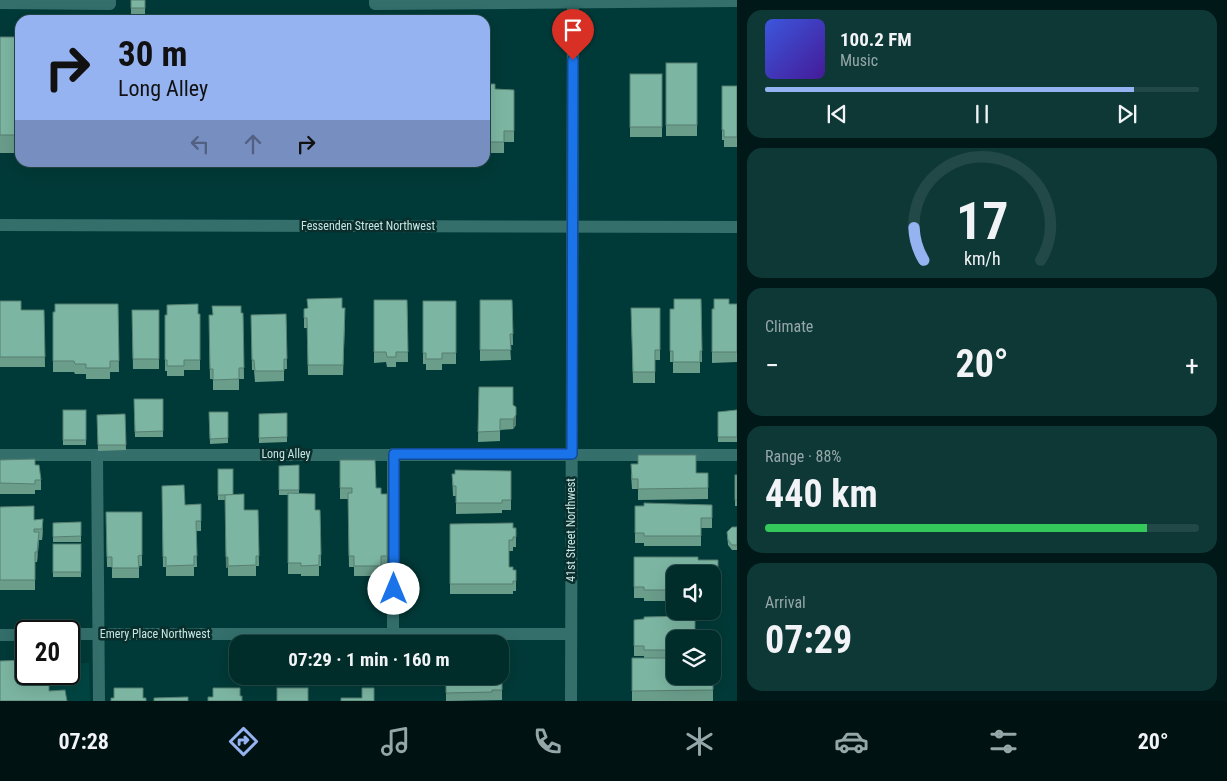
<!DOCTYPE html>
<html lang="en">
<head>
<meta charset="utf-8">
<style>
  :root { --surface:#002c2a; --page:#0e3836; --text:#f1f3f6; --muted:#95a7a8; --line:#224847; --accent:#95b2f1 }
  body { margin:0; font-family:"Roboto Condensed",sans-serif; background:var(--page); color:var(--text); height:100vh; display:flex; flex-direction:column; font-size:19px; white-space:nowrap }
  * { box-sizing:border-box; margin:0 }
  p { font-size:16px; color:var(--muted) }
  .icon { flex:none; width:28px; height:28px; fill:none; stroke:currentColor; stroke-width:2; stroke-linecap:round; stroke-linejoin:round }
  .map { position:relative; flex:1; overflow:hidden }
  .side { display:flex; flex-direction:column; gap:10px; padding:10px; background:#001817; width:490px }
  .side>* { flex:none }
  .hud { position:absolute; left:15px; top:15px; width:475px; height:152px; border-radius:15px; box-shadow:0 5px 20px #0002,0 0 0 1px var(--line); background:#95b2f1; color:#111; overflow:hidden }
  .tools { position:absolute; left:666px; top:565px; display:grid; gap:10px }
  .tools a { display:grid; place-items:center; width:55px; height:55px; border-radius:10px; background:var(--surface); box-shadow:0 5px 20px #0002,0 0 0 1px var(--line); font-size:25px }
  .speed { position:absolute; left:15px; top:620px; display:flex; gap:10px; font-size:25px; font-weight:700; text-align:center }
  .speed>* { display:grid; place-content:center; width:65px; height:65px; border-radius:50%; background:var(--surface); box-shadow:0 5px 20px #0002,0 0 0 1px var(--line); line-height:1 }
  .speed .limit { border:2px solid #111; border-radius:8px; background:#fff; color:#111 }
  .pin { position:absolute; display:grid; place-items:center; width:42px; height:42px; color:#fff; margin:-51px -21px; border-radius:50% 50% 50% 0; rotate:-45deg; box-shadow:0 0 5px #0007 }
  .pin .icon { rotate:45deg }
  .me { position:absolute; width:55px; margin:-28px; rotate:0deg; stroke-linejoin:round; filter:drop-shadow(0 0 4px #0008) }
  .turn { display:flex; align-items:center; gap:18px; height:105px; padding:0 20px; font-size:22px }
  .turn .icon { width:65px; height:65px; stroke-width:2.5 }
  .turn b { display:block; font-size:35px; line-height:42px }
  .lanes { display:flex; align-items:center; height:48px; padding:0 20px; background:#0003; justify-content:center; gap:25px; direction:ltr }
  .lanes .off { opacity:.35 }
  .big { font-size:38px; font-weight:700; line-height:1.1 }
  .side .card { flex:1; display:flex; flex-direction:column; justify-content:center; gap:8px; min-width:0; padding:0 18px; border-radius:15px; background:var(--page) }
  .side .dial { align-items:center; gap:0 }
  .dial svg { height:130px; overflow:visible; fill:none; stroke:var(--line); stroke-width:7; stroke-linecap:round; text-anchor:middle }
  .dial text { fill:var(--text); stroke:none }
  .song { display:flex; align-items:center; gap:15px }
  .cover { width:60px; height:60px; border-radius:8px; background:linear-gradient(135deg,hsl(230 70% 55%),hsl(260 70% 35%)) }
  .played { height:5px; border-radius:2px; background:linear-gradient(90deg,var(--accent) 85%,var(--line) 85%) }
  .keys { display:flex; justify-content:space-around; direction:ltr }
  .heat { display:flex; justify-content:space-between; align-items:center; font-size:28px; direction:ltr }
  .charge { height:8px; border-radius:4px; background:linear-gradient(90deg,#34c759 88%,var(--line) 0) }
  .trip { position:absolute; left:229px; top:635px; width:280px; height:50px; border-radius:15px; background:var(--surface); box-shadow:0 5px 20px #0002,0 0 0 1px var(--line); font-weight:700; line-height:50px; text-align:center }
  .tab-bar { display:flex; height:80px; justify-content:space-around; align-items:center; background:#001211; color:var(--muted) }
  .tab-bar .icon { width:35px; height:35px }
  .tab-bar .active { color:var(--accent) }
  .tab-bar b { font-size:22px; color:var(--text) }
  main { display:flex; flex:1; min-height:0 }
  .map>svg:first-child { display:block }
  .built { fill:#004542 }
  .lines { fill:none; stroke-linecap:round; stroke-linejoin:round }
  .minor { stroke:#346f6c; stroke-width:12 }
  .wall { fill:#6b9d8b }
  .shaded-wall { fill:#577f71 }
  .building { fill:#7cb6a2; stroke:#577f71 }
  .route-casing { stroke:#114b97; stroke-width:12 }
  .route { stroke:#1a73e8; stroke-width:9 }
  .labels { text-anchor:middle; stroke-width:5; stroke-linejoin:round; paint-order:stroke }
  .street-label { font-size:12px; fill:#c6e6e3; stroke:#092e2c }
</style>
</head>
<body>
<main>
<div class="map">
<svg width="737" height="701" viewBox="0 0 737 701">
  <rect width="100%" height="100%" fill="#003a38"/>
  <polygon class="built" points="69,663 89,663 90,701 0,701 26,674 69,674"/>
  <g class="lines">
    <g class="minor">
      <polyline points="375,0 375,4 737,1"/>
      <polyline points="0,3 110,4 110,0"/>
      <polyline points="0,225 737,227"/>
      <polyline points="393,454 393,634"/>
      <polyline points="0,455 737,455"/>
      <polyline points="97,455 99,701"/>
      <polyline points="69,634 571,634"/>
      <polyline points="0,635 26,635"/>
      <polyline points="571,701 573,0"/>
    </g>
  </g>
  <g class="wall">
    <rect x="131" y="0" width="14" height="14"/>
    <rect x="0" y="37" width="20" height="116"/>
    <rect x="666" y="63" width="31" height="73"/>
    <rect x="630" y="74" width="32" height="63"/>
    <polygon points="722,86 737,86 737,147 724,147 724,140 722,140"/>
    <polygon points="485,89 514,90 514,142 504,142 504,153 485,153"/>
    <polygon points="701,299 702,362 700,362 700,373 673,373 673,362 670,362 670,309 674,309"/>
    <polygon points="374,300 407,300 408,362 396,362 396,367 387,367 386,362 374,363"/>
    <polygon points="480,300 512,300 513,345 510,345 511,360 480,361"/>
    <polygon points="0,301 21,310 44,310 45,367 0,367"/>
    <polygon points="423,301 456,301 456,364 442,364 442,370 426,370 426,364 423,364"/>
    <polygon points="118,304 119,372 110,372 110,379 86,379 86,374 75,374 74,372 53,372 53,312"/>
    <polygon points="729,304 737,304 737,362 712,363 712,309"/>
    <polygon points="342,308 345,319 343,375 308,375 307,328 304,328 304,309"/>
    <polygon points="631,308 660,308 660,360 655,360 655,383 633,383"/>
    <polygon points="132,310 159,310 159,369 133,369"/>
    <polygon points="241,313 243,313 244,379 239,379 239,390 213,390 213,379 210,379 209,325"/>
    <polygon points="200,314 200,370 184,370 184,376 167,376 167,371 165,371 165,315"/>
    <polygon points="286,314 287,369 284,369 284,381 255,382 254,370 252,370 251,315"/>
    <polygon points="479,387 513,405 516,425 513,429 500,430 500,441 478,442"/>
    <polygon points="134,399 163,399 163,437 135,437"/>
    <rect x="63" y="410" width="23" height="35"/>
    <polygon points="737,410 737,442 718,442 718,412"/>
    <polygon points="209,412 228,412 228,443 210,444"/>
    <polygon points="287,413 287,442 259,443 259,414"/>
    <polygon points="125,414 126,450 98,451 97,415"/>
    <polygon points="0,460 35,465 41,480 41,490 35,490 35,494 0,494"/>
    <polygon points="340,460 376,488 381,494 387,494 387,567 381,567 381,576 354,576 354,567 349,567 348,499 340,499"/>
    <polygon points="299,465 299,493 315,510 320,510 321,566 319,566 319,576 301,576 301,574 288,574 288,495 279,495 279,466"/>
    <polygon points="218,469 233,495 244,510 258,510 259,566 256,566 256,576 228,576 228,567 226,568 225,500 218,500"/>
    <polygon points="511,471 511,510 502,510 502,513 456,514 456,496 453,496 452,474"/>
    <polygon points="708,473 708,499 638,500 638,489 632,489 631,474"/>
    <rect x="735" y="475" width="2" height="31"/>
    <polygon points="162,486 185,505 201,504 201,531 196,531 197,567 194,567 194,576 166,576 166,567 163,567"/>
    <polygon points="712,505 712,528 701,528 701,546 644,546 644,543 635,543 635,506"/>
    <polygon points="0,507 34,520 43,529 42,540 39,540 37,562 35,562 35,590 0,590"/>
    <polygon points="106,512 142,512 142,566 139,566 139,578 112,578 112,567 107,567"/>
    <polygon points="81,522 81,542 53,542 53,523"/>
    <polygon points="450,524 516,528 516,547 513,547 513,551 509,551 509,567 513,570 516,570 516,591 513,591 513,594 450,594"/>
    <polygon points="737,527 737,550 732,550 728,545 727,532"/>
    <rect x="53" y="544" width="28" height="33"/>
    <polygon points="634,557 698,560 718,560 718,592 712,592 712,574 675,574 675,601 644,601 644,598 634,598"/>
    <polygon points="695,618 695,639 675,639 675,676 713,658 713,701 632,701 632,658 644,658 644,656 634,656 634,620"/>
    <polygon points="502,661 502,700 446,701 446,676"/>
  </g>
  <g class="shaded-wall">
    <polygon points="516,415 516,425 513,429 513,419"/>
    <polygon points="43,519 43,529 42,540 42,529"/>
    <polygon points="39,532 39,542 37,562 37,552"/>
    <polygon points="226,557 228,557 228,567 226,568"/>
  </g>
  <g class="building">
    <rect x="131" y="0" width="14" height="8"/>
    <polygon points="370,17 385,18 385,20 370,20"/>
    <rect x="0" y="37" width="20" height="98"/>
    <rect x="666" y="63" width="31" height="62"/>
    <rect x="630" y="74" width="32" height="53"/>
    <polygon points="487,84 495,84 495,89 514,90 514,131 504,131 504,142 485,142 485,89 487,89"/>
    <polygon points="722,86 737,86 737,137 724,137 724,130 722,130"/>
    <polygon points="342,298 342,308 345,308 343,365 308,365 307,318 304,318 304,309 308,308 307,299"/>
    <polygon points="674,299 701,299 702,351 700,351 700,362 673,362 673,351 670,351 670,309 674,309"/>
    <polygon points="714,299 729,299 729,304 737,304 737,352 712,352 712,309 714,309"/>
    <polygon points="374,300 407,300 408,352 396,352 396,357 387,357 386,352 374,352"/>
    <polygon points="480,300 512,300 513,334 510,334 511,350 480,350"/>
    <polygon points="0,301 21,301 21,310 44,310 45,357 0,357"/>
    <polygon points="423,301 456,301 456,353 442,353 442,359 426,359 426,353 423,353"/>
    <polygon points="55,304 118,304 119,361 110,361 110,368 86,368 86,364 75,364 74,361 53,361 53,312 55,312"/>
    <polygon points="198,304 198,314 200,314 200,360 184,360 184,366 167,366 167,360 165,360 165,315 167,315 167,305"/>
    <polygon points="212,306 241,306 241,313 243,313 244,368 239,368 239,379 213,380 213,369 210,369 209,315 213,315"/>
    <polygon points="631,308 660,308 660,350 655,350 655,372 633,372"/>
    <polygon points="132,310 159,310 159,359 133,359"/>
    <polygon points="286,314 287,359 284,359 284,371 255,371 254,360 252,360 251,315"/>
    <polygon points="479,387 513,387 513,405 516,407 516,415 513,419 500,419 500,431 478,432"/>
    <polygon points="134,399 163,399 163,431 135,432"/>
    <rect x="63" y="410" width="23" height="30"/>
    <polygon points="737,410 737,437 718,437 718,412"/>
    <polygon points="209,412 228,412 228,438 210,439"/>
    <polygon points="287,413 287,437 259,438 259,414"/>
    <polygon points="125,414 126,445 98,445 97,415"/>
    <polygon points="638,455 696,455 696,473 708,473 708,488 638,489 638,479 632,479 631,464 638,464"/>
    <polygon points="35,459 35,465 39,465 41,480 35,480 35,484 0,483 0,460"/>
    <polygon points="340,460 375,460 376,488 381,488 381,494 387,494 387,556 381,556 381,566 354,566 354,556 349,556 348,493 352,493 352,488 340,488"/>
    <polygon points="299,465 299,490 279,490 279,466"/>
    <rect x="218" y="469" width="15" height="26"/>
    <polygon points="455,470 511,471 511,500 502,500 502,503 456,503 456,486 453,486 452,474 455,474"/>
    <rect x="735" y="475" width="2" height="25"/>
    <polygon points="184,485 185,505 201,504 201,521 196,521 197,556 194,556 194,565 166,566 166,557 163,557 162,486"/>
    <polygon points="288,493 315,494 315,510 320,510 321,555 319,555 319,565 301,566 301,563 288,563"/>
    <polygon points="244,494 244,510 258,510 259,556 256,556 256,565 228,566 228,557 226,557 225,495"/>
    <polygon points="644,503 712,505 712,518 701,518 701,536 644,536 644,533 635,533 635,506 644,506"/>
    <polygon points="34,506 34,520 43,519 42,529 34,529 34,532 39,532 37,552 35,552 35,580 0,580 0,507"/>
    <polygon points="106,512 142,512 142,555 138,556 139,568 112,568 112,557 107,557"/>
    <polygon points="81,522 81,536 53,537 53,523"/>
    <polygon points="513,523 513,528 516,528 516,537 513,537 513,540 509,540 509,567 513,567 513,570 516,570 516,581 513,581 513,584 450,584 450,524"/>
    <polygon points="732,527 737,527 737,545 732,545 728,540 727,532"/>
    <rect x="53" y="544" width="28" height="28"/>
    <polygon points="634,557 698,557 698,560 718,560 718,582 712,582 712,574 675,574 675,590 644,590 644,587 634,587"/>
    <polygon points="687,616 687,618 695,618 695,637 687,637 687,639 675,639 675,650 644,650 644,646 634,646 634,620 644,619 644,617"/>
    <polygon points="632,658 675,658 675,676 712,676 713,658 713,690 632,691"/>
    <polygon points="26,660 26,674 49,674 49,691 65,690 67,701 0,701 0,661"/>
    <polygon points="500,661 502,661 502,690 492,690 492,692 446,693 446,676 500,676"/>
    <polygon points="114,688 143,688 143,698 146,698 146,701 111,701 111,698 114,698"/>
    <polygon points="213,688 240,688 240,696 242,696 242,701 208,701 208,697 213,697"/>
    <rect x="277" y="688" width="31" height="13"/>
    <polygon points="362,688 374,688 374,701 341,701 341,698 362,698"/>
    <polygon points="188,697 188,701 154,701 154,698"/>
  </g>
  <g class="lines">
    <defs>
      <polyline id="route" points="394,589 394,454 572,454 573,60"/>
    </defs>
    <use href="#route" class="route-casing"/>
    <use href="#route" class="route"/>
  </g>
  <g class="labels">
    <g class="street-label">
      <text x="368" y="230">Fessenden Street Northwest</text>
      <text x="286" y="458">Long Alley</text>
      <text transform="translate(571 530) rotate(-90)" y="4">41st Street Northwest</text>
      <text x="155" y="638">Emery Place Northwest</text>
    </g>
  </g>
</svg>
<div class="tools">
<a><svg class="icon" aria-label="sound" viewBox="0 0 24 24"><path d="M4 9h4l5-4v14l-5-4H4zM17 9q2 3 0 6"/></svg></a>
<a><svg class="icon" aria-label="layers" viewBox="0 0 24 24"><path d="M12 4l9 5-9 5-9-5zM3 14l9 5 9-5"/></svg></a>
</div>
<div class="speed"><div class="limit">20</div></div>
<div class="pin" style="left:573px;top:60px;background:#d93025"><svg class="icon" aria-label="arrive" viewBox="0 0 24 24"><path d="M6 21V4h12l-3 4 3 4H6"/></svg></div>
<svg class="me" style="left:394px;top:589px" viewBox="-20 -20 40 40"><circle r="19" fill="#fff"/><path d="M0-13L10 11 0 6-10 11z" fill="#1a73e8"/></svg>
<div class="trip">07:29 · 1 min · 160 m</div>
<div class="hud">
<div class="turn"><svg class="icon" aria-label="right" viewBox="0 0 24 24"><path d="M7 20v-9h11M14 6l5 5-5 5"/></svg><div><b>30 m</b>Long Alley</div></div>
<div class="lanes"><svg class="icon off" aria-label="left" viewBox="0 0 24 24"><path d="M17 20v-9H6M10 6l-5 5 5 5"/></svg><svg class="icon off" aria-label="ahead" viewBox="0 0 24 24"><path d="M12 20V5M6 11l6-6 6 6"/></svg><svg class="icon" aria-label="right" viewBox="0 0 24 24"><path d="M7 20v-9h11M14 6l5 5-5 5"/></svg></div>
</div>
</div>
<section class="side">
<div class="card">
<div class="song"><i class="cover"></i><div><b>100.2 FM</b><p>Music</p></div></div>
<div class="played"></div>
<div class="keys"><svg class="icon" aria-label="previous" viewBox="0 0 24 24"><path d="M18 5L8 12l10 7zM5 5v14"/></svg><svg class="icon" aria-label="pause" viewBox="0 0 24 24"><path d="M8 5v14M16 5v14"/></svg><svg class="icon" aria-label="next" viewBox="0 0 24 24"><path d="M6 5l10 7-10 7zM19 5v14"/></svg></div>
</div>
<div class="card dial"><svg viewBox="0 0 100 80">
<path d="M14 69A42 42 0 1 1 86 69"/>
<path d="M14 69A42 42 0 0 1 8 49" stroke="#95b2f1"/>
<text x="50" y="56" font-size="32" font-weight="700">17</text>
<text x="50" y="72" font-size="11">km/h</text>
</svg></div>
<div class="card"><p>Climate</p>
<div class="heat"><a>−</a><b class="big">20°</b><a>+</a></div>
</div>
<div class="card"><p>Range · 88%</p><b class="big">440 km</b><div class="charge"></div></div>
<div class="card"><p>Arrival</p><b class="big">07:29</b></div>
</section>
</main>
<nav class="tab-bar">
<b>07:28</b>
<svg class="icon active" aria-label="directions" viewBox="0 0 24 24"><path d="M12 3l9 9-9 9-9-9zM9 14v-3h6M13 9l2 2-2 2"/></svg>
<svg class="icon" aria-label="music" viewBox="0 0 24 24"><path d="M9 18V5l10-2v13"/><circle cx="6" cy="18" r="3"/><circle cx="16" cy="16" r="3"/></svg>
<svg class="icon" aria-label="phone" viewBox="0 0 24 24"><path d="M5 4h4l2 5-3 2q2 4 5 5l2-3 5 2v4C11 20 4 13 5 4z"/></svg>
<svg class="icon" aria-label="climate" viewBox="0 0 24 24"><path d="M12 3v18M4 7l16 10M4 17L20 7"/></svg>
<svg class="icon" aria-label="car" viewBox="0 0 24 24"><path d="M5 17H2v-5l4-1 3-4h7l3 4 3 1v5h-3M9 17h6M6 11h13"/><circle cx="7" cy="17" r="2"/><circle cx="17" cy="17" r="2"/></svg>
<svg class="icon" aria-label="filters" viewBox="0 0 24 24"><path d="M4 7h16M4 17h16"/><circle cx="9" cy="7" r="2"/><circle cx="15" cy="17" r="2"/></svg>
<b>20°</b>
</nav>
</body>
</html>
